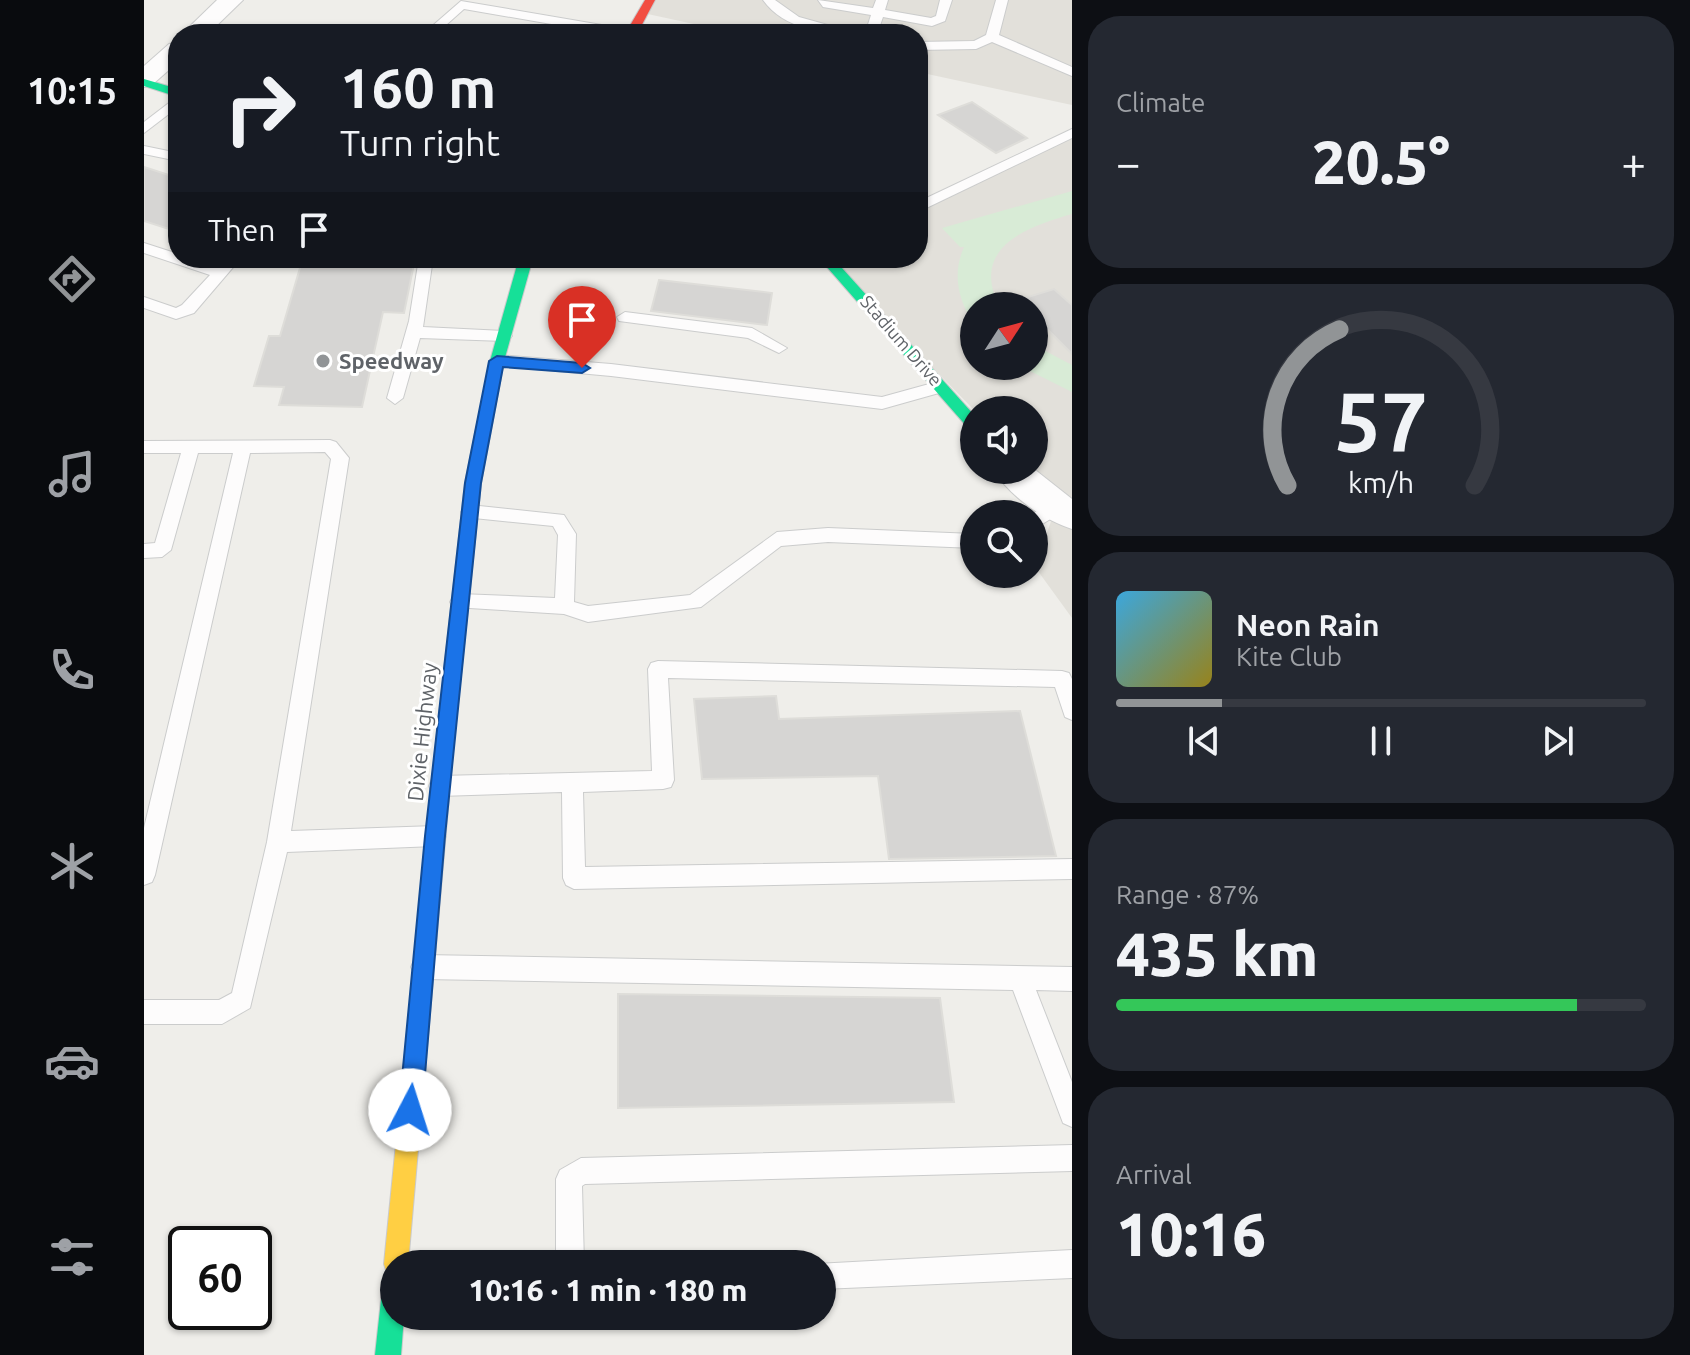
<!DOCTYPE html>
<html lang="en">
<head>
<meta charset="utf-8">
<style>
  :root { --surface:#171b24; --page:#242831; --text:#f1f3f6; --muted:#9ea1a6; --line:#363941; --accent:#919496 }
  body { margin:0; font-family:Ubuntu,sans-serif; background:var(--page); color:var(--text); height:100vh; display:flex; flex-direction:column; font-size:30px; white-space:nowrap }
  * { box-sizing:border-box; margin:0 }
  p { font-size:26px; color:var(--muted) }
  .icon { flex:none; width:44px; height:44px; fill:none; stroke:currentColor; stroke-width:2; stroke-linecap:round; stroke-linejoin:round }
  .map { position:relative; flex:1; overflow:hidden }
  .panel { display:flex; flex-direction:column; gap:16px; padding:16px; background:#0d0f14; width:618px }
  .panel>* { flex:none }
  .hud { position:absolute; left:24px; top:24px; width:760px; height:244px; border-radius:32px; box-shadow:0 2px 6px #0004; background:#171b24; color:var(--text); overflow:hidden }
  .needle { width:52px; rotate:54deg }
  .tools { position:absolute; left:816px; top:292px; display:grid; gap:16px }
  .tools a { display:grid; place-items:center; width:88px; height:88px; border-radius:50%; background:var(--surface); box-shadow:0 2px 6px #0004; font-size:40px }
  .speed { position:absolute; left:24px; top:1226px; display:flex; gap:16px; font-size:40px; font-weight:700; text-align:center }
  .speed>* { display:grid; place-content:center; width:104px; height:104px; border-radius:50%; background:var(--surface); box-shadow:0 2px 6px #0004; line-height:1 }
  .speed .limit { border:4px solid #111; border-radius:12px; background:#fff; color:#111 }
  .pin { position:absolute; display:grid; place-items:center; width:68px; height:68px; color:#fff; margin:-82px -34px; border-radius:50% 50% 50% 0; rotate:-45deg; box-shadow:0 0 8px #0007 }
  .pin .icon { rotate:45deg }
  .me { position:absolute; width:88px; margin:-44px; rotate:5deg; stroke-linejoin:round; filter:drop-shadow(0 0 6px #0008) }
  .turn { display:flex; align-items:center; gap:28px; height:168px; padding:0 40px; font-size:36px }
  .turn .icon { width:104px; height:104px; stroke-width:2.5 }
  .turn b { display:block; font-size:56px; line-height:68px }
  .then { display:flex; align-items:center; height:76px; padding:0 40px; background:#0003; gap:16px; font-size:30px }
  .big { font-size:60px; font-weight:800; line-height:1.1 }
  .panel .tile { flex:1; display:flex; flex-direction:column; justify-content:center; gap:12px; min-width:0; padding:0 28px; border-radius:32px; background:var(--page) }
  .panel .dial { align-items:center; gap:0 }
  .dial svg { height:208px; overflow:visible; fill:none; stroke:var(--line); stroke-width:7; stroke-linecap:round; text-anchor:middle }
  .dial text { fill:var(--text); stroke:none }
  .song { display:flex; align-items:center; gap:24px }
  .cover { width:96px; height:96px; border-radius:12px; background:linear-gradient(135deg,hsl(200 70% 55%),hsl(50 70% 35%)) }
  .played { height:8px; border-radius:4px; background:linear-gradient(90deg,var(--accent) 20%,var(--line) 20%) }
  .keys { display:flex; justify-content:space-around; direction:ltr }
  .heat { display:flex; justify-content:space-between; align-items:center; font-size:44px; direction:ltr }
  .charge { height:12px; border-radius:6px; background:linear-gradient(90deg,#34c759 87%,var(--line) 0) }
  .trip { position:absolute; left:236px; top:1250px; width:456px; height:80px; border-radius:40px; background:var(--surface); box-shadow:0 2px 6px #0004; font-weight:800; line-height:80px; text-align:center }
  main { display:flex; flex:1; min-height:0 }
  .menu { display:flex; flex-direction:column; width:144px; justify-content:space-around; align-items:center; background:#090b0e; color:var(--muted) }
  .menu .icon { width:56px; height:56px }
  .menu .active { color:var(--accent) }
  .menu b { font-size:36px; color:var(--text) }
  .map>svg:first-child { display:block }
  .education { fill:#e2e0da; fill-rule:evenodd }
  .green { fill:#d8ebd6 }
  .building { fill:#d6d5d3; stroke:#deddd9; stroke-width:2 }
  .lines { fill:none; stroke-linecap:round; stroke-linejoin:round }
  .lane-casing { stroke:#cbcccc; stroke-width:2 }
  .street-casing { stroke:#cbcccc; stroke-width:2 }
  .fast-casing { stroke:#cacacb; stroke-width:2 }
  .slow-casing { stroke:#cacacb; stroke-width:2 }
  .jam-casing { stroke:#cacacb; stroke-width:2 }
  .lane { fill:#fdfcfc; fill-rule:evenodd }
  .street { fill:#fdfcfc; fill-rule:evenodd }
  .fast { fill:#16e098; fill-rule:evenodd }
  .slow { fill:#ffcf43; fill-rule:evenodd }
  .jam { fill:#f24e42; fill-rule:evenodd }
  .route { fill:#1a73e8; stroke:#114b97; stroke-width:2 }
  .poi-dot { fill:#919496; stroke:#fff; stroke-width:3 }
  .labels { text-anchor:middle; stroke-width:6; stroke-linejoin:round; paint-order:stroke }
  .far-street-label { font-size:18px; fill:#5f6368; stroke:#fff }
  .poi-label { font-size:22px; font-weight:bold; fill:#5f6368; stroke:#fff; text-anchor:start }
  .street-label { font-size:22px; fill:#5f6368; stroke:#fff }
</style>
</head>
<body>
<main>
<nav class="menu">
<b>10:15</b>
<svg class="icon active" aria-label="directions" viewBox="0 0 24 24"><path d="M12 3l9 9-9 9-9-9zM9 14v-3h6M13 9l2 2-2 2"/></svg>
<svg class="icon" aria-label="music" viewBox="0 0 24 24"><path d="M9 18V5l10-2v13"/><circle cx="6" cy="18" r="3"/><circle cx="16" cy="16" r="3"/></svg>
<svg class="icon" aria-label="phone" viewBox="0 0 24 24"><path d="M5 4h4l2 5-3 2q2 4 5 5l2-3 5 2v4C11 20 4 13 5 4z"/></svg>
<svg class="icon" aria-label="climate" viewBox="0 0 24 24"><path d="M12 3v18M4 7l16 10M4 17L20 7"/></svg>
<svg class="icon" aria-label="car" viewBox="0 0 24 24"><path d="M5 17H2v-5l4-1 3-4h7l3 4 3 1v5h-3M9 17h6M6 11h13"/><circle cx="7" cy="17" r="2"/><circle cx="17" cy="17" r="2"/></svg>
<svg class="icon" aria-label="filters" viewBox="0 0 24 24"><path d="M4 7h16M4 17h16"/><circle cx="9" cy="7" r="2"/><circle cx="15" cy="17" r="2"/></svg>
</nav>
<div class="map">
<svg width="928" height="1355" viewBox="0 0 928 1355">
  <rect width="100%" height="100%" fill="#efeeea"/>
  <g class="education">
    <polygon points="506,0 928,0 928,105 774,72 774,34 596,34 499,13"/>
    <path d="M928,133V618L891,567L912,507L890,470V410H830L682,258H774V208ZM830,306H890V366H830Z"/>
  </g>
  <g class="green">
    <path d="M928,191V214C883,227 826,247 855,306H830V324C814,300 808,274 820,247H816L798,228Z"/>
    <polygon points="890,345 928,365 928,392 876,366 890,366"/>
  </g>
  <g class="building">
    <polygon points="828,102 883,138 852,153 794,115"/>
    <polygon points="0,167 34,178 34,232 0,221"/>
    <polygon points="158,261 270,264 260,313 239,312 218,407 135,405 140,387 110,386 125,336 136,336"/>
    <polygon points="515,280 628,293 623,325 507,311"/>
    <polygon points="910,289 928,305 928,354 890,316 890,306 880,306 874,300"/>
    <polygon points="632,696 635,719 876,711 912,856 745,859 734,776 558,779 550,699"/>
    <polygon points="474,994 796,998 810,1102 474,1108"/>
  </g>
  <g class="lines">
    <defs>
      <g id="lane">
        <path d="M619,0H631L655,17L716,34C682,34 640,30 619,0Z"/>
        <polygon points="674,0 729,8 732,0 744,0 741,10 787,18 792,16 796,0 808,0 801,21 788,26 739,17 733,34 721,34 727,15 679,7"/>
        <polygon points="852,0 864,0 855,35 928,67 928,76 848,42 832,49 774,50 774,42 830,41 842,35"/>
        <polygon points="317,1 487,30 493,34 465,34 320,9 292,34 279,34"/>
        <polygon points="34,96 34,107 0,133 0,122"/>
        <polygon points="928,129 928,138 774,212 774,202"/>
        <polygon points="0,146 34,153 34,161 0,154"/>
        <polygon points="0,243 34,254 34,258 46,258 73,267 82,258 97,258 50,313 32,319 0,308 0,297 32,308 38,305 66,275 0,253"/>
        <polygon points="275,258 289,258 279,327 360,331 368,336 360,341 276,338 259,398 251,404 243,398 265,321"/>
        <polygon points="319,258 341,258 334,263 321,261"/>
        <polygon points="481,312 608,328 643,348 635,353 604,338 475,321 473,317"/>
        <polygon points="353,355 467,364 738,397 796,381 804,387 802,391 738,409 467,376 347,365 345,361"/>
        <polygon points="186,440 192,442 205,458 147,831 291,826 299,829 302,836 299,843 291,846 143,852 106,1008 78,1024 0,1024 0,1000 75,1000 88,993 123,842 187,459 181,452 106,453 11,875 8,882 0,885 0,828 89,453 54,453 27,550 18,557 0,558 0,544 11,543 37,453 0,453 0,441"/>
        <polygon points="912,500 918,502 921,507 918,512 890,529 888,514"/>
        <polygon points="326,505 420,515 432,534 430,602 444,606 546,595 633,532 684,528 830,534 830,548 684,542 637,546 557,607 444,622 420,614 309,607 306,602 309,597 316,594 411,598 414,535 409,526 320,517 317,512"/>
        <polygon points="514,661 918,671 925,673 928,679 928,720 921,717 911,687 524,678 530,780 527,787 519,789 439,792 441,867 928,859 928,879 430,889 422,885 419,878 418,792 296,796 288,793 285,786 288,779 296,776 508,771 504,669 507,663"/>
        <polygon points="279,955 928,967 928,991 892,990 928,1082 928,1127 919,1123 869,990 279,979 271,975 267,967 271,959"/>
        <polygon points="928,1145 928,1171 441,1184 438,1186 440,1264 412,1264 412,1179 416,1170 437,1158"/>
        <polygon points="928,1250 928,1278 678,1289 678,1264 672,1264"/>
      </g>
      <g id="street">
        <polygon points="73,0 99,0 64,34 38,34"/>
        <polygon points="34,42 34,62 9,84 0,87 0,66 25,44"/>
        <path d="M890,469L928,499V529C900,520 865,496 850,470Z"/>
      </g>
      <g id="fast">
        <polygon points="0,79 34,89 34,97 0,86"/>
        <polygon points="375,258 389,258 360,361 337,483 309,751 307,757 300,759 293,757 291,751 321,483 346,361"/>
        <polygon points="675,258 689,258 830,415 830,430 825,429"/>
        <polygon points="250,1279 250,1316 260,1316 257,1355 231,1355 238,1291 241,1282"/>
      </g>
      <polygon id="slow" points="300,743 307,745 309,751 264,1264 250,1264 250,1275 243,1273 240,1264 291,751 293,745"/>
      <polygon id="jam" points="501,0 511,0 493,34 481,34"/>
    </defs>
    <use href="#lane" class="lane-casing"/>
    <use href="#street" class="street-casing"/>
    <use href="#fast" class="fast-casing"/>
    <use href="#slow" class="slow-casing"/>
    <use href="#jam" class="jam-casing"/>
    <use href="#lane" class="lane"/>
    <use href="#street" class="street"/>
    <use href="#fast" class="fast"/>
    <use href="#slow" class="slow"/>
    <use href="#jam" class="jam"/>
  </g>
  <polygon class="route" points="353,356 438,363 446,368 438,373 359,367 337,483 301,836 278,1110 275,1119 266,1122 258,1119 255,1110 281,836 321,483 345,361"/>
  <circle class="poi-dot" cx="179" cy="361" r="8"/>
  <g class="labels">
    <g class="far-street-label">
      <text transform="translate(757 341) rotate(49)" y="6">Stadium Drive</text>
    </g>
    <g class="poi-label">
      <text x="195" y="369">Speedway</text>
    </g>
    <g class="street-label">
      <text transform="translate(278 732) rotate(-84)" y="8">Dixie Highway</text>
    </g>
  </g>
</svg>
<div class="tools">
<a><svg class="needle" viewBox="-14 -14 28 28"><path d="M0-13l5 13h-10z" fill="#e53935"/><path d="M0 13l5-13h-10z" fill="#9ea1a6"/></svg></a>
<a><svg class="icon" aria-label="sound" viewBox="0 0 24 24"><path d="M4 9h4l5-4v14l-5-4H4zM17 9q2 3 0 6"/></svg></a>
<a><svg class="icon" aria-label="search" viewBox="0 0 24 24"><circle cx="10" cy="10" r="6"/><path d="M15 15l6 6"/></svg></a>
</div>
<div class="speed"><div class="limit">60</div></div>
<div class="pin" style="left:438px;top:368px;background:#d93025"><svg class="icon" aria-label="arrive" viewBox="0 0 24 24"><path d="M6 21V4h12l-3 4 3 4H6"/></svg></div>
<svg class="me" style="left:266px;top:1110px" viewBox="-20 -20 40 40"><circle r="19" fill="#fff"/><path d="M0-13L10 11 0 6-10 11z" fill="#1a73e8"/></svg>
<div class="trip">10:16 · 1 min · 180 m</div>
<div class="hud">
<div class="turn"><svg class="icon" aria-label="right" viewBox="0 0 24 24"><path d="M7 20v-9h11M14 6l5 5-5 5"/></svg><div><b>160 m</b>Turn right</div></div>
<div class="then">Then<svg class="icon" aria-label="arrive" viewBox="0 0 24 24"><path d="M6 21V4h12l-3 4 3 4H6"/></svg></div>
</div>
</div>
<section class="panel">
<div class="tile"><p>Climate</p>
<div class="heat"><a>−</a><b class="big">20.5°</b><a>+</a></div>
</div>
<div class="tile dial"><svg viewBox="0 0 100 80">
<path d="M14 69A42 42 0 1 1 86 69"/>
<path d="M14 69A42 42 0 0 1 34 9" stroke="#919496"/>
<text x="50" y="56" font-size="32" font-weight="700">57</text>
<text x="50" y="72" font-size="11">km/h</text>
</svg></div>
<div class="tile">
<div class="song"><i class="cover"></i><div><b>Neon Rain</b><p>Kite Club</p></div></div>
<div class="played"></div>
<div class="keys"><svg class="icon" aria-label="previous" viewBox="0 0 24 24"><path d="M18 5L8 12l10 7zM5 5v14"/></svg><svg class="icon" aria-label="pause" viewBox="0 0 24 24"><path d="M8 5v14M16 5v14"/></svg><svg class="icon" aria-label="next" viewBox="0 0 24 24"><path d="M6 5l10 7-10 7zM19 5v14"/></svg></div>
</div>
<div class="tile"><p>Range · 87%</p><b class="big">435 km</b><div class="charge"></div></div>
<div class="tile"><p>Arrival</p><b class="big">10:16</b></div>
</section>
</main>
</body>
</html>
